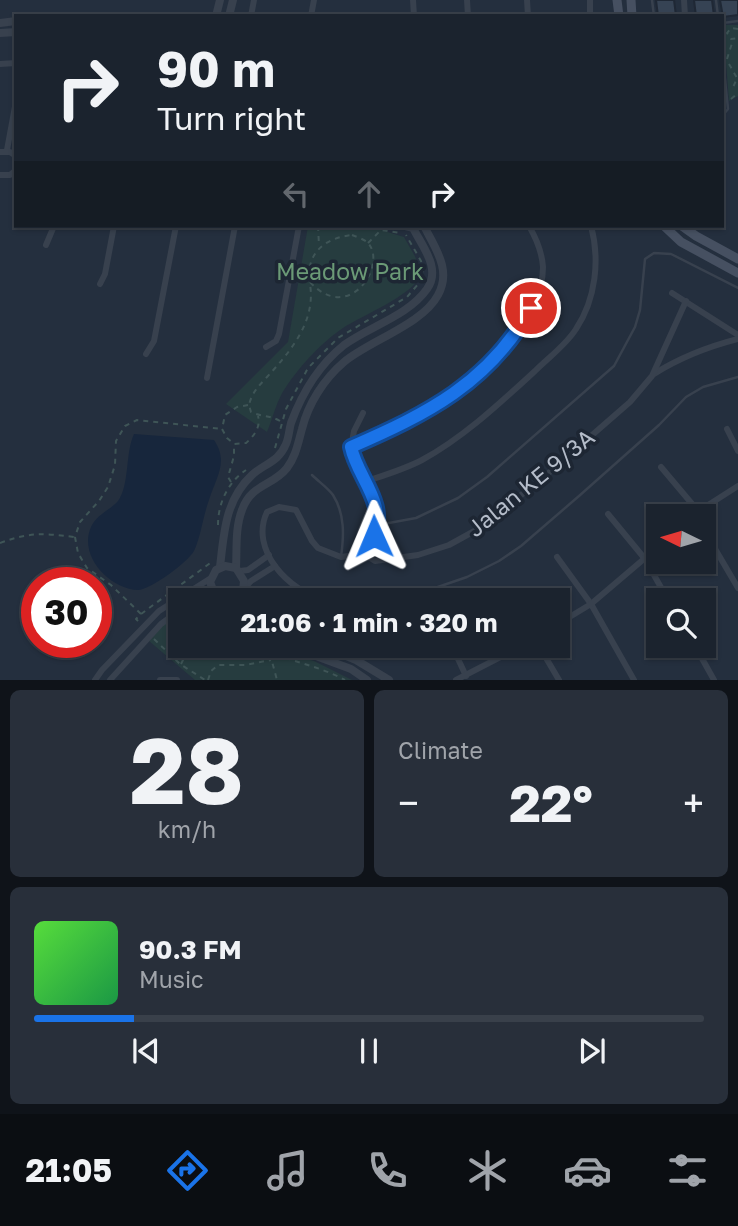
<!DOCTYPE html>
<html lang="en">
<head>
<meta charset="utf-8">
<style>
  :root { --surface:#1b232e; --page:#282f3a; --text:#f1f3f6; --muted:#a0a4aa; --line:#39404a; --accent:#1a73e8 }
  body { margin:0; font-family:"Golos Text",sans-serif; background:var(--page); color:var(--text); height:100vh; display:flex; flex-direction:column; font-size:26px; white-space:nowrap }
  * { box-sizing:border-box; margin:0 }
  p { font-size:23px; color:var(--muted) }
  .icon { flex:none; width:38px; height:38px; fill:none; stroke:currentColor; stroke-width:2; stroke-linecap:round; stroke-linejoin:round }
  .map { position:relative; height:680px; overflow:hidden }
  .side { display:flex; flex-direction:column; gap:10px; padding:10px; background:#0f1319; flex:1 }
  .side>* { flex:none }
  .top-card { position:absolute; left:14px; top:14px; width:710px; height:214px; border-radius:0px; box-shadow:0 2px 5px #0004,0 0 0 2px var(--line); background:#1b232e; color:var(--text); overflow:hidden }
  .needle { width:46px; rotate:275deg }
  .fabs { position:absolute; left:646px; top:504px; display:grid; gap:14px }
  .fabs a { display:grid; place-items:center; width:70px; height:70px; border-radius:0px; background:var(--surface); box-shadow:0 2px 5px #0004,0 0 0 2px var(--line); font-size:35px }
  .speed { position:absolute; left:21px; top:567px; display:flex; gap:14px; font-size:35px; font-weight:700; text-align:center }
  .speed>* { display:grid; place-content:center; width:91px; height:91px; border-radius:50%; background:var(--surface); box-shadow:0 2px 5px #0004,0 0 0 2px var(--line); line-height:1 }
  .speed .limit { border:10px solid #d22; background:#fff; color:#111 }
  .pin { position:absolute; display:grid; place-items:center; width:60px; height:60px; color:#fff; margin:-30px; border:4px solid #fff; border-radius:50%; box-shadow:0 2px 7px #0007 }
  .me { position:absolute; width:77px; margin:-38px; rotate:359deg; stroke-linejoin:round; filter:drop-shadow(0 0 5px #0008) }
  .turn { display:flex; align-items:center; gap:24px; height:147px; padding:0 28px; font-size:32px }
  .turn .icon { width:91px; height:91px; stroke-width:2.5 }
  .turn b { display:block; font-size:49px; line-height:60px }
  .lanes { display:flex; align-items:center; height:66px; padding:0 28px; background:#0003; justify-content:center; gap:35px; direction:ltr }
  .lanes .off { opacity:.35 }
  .big { font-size:52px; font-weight:700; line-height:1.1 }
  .side .tile { flex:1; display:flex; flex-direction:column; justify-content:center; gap:10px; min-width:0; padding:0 24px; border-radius:10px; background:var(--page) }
  .side .dial { align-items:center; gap:0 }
  .dial b { font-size:91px; line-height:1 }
  .song { display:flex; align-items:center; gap:21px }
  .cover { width:84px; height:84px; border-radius:10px; background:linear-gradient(135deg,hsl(110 70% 55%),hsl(140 70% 35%)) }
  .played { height:7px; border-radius:4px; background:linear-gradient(90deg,var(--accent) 15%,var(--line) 15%) }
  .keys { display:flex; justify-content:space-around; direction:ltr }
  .heat { display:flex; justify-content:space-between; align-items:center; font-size:38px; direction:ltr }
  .side .tiles { flex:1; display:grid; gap:10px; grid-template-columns:1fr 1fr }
  .tile:last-child { grid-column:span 2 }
  .trip { position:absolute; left:168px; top:588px; width:402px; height:70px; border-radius:0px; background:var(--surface); box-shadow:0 2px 5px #0004,0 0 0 2px var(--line); font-weight:700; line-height:70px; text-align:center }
  .tabs { display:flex; height:112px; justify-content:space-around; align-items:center; background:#0b0e12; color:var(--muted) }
  .tabs .icon { width:49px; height:49px }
  .tabs .selected { color:var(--accent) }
  .tabs b { font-size:32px; color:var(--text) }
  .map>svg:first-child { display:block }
  .green { fill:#263c3f }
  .water { fill:#17263c }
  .building { fill:#364354; stroke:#1f2835; stroke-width:2 }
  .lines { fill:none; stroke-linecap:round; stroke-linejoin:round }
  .path { stroke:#3f5557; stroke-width:2; stroke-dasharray:5 5; stroke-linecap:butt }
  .service { stroke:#38414e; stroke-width:2.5 }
  .minor { stroke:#38414e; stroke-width:6 }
  .tertiary { stroke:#38414e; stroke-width:8 }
  .secondary { stroke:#465061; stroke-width:9 }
  .route-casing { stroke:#114b97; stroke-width:18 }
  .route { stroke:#1a73e8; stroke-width:12 }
  .labels { text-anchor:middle; stroke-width:7; stroke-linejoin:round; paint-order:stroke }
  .park-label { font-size:23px; fill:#6b9a76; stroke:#1d2633 }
  .street-label { font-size:23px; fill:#b4bcc9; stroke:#1d2633 }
</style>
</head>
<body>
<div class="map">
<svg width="738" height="680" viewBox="0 0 738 680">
  <rect width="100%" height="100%" fill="#242f3e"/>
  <g class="green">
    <polygon points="723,25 738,25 738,96 729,101"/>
    <path d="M308,226H380L381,230L404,237C409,247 423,265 419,277C413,295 359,317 343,328C322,342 300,366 286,387C277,399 273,418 267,432L226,404L288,342Z"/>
    <polygon points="180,613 180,646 266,646 314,661 352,680 195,680 149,641 164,624"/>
  </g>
  <path class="water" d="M134,434L214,440C229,462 216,477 209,500C203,516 201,536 194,551C188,562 150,590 138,590C110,589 78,556 91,527C96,515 110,510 118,501C130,484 125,453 134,434Z"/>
  <g class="building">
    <polygon points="656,0 674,0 676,16 658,16"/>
    <polygon points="694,0 712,0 714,16 696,16"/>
    <polygon points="720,0 738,0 738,15 723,17"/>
  </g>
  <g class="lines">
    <g class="path">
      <polyline points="738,29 731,28 727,33 731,39 738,38"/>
      <polyline points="727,59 733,40"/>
      <polyline points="729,64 737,78 732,90"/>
      <polyline points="731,99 738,93"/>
      <polyline points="318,226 319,246"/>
      <path d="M352,235C357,237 363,239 367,242C389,262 350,327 309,281C307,252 325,238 352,235Z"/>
      <polyline points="368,243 381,230 401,233"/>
      <path d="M248,405L237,407L225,415L222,429L227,438L234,444L246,443C254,436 261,427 258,416"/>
      <path d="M280,421C270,415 261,417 251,412L249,405C252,392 259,386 267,377C291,351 316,321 310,284"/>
      <polyline points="275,448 286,409 308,368 338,338 407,297 420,282 423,271 421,261 406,235"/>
      <polyline points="231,482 228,477 234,456 234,445"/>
      <path d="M218,525C218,503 228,482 246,470"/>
      <path d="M0,543C30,532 43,533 74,537"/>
      <polyline points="141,614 111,585 87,568 78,553 75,537 80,522 99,501 108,487 115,465 116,441 125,426 137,420 222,429"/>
      <polyline points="138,621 136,619 141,614 213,561"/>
      <polyline points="154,639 180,664 205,680"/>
      <path d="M258,646C285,661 318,665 345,680"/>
      <polyline points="270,654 277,680"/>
      <polyline points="181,664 190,646"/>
      <polyline points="208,680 211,671 218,665 245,665 271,660"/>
    </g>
    <g class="service">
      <polyline points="652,0 654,16"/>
      <polyline points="716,0 718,16"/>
      <polyline points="723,23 738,21"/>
      <polyline points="723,60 728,109 723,115"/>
      <polyline points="393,226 410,230"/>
      <path d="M312,475C318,481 328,488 333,495C345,514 344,536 341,557"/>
      <polyline points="378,525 416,518 458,498 487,477 614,366 635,327 640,310 645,259 654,253 671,254 738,288"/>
      <polyline points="400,600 467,577 499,561 521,546 579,496 659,425 686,397 703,387 738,377"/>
    </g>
    <g class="minor">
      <polyline points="413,0 414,16"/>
      <polyline points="467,0 468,16"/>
      <polyline points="527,0 528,16"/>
      <polyline points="590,0 590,16"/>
      <polyline points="684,0 685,16"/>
      <polyline points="251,16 254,0"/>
      <polyline points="311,16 314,0"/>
      <polyline points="0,64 16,63"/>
      <polyline points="7,150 16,101"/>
      <polyline points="0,152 10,152 16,156"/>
      <polyline points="0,175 10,175 16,170"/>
      <polyline points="46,245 54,226"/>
      <polyline points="100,284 105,274 114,226"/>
      <polyline points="672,293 738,335"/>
      <polyline points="266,347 276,341 279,334 299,226"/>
      <polyline points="146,354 154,341 176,226"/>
      <path d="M654,374C681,357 707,347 738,339"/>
      <polyline points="207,378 235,226"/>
      <polyline points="363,413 354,431 351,447 353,459 367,481 375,504 378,525 364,554"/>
      <polyline points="727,429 738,451"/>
      <path d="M351,447C370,439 391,431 410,421C460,395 543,329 543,267C542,252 536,238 529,226"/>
      <polyline points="661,467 698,511"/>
      <path d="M367,481C385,475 405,469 422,460C464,437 500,403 535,371C549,357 566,345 576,329C596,299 600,259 591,226"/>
      <polyline points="608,514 645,559 668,600"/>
      <polyline points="691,516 738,486"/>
      <polyline points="704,530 738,588"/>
      <polyline points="557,557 591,604 634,680"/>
      <polyline points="240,571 248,570 269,555"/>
      <polyline points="243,590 251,581 275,566"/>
      <polyline points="504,594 507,600"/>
      <polyline points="194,600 208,595 215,595"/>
      <path d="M324,600C289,591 249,550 267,512L279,507L296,510L312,541L318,548L341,557L364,554L375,561L418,555L449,545L478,529L544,477L630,402L652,376L686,301"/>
      <polyline points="558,624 591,604 658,547"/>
      <polyline points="452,646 466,676"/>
      <polyline points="539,646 559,680"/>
      <polyline points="695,646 714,680"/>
      <polyline points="95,680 102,670 159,611 211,578"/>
      <polyline points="110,680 161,624 180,610"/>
      <polyline points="160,680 177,680"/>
      <polyline points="456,680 522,646"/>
    </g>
    <g class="tertiary">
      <polyline points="216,16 220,0"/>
      <polyline points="229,16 233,0"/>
      <polyline points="0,23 16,21"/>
      <polyline points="0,33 16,32"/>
      <path d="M220,567C224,533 225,500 252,475C265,463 278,463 286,444C289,437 289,430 291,423C302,393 319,365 344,345C370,326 408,316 427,289C442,268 421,245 412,226"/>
      <path d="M236,568C237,549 235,528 242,510C251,484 273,486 287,468C296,456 298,443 302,429C308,404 324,379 344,362C369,341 423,324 438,295C452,270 435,248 424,226"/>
      <polyline points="224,600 215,595 210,582 216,570 225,566 236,568 244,581 243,591 231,600"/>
      <polyline points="289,646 351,669 367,680"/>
      <polyline points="322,646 356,660 389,680"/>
    </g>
    <g class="secondary">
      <polyline points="617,0 619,16"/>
      <polyline points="631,0 632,16"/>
      <polyline points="664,226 681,242 738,273"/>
      <polyline points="682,226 696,236 738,259"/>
    </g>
  </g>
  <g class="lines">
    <defs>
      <path id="route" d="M374,536C387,502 357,477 351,447C427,414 489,383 531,308"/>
    </defs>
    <use href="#route" class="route-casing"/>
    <use href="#route" class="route"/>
  </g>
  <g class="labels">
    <g class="park-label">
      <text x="350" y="280">Meadow Park</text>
    </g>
    <g class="street-label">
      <text transform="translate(531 483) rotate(-39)" y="8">Jalan KE 9/3A</text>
    </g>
  </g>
</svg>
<div class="fabs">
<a><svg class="needle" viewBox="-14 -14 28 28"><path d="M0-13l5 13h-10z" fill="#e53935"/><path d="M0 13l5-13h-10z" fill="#a0a4aa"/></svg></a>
<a><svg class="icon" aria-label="search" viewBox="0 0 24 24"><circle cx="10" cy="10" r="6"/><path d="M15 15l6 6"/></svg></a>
</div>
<div class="speed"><div class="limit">30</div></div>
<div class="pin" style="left:531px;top:308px;background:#d93025"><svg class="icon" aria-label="arrive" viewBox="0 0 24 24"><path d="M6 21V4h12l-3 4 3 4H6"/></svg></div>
<svg class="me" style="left:374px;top:536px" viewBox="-20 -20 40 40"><path d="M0-17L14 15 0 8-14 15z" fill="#1a73e8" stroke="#fff" stroke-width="4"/></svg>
<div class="trip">21:06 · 1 min · 320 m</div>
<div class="top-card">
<div class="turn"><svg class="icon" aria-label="right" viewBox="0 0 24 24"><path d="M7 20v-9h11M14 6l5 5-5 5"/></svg><div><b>90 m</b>Turn right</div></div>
<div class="lanes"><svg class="icon off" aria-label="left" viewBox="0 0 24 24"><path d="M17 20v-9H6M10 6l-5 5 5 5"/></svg><svg class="icon off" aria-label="ahead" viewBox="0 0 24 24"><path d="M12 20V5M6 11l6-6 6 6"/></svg><svg class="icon" aria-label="right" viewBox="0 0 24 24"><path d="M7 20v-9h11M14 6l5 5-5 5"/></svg></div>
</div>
</div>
<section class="side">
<div class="tiles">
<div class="tile dial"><b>28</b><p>km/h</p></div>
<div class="tile"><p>Climate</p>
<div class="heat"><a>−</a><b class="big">22°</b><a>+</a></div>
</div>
<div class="tile">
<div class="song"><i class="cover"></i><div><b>90.3 FM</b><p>Music</p></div></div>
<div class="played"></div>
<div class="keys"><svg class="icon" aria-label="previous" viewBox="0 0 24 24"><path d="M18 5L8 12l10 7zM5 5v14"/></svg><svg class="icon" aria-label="pause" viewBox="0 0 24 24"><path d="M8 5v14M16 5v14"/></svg><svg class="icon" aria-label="next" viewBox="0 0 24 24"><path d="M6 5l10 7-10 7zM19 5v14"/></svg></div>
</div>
</div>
</section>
<nav class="tabs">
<b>21:05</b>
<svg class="icon selected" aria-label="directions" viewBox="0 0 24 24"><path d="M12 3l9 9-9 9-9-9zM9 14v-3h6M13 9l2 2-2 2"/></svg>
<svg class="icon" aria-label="music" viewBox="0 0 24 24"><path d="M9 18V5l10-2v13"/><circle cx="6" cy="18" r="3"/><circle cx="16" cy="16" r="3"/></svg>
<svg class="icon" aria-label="phone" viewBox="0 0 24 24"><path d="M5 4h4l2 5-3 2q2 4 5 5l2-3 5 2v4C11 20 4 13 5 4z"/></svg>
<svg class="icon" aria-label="climate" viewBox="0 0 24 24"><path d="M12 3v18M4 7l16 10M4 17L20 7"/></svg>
<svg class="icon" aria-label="car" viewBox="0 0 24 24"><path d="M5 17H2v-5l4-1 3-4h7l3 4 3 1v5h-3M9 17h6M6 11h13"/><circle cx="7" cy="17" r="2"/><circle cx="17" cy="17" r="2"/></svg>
<svg class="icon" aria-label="filters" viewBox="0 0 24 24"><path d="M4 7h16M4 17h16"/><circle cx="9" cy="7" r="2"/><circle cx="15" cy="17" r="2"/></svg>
</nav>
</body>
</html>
